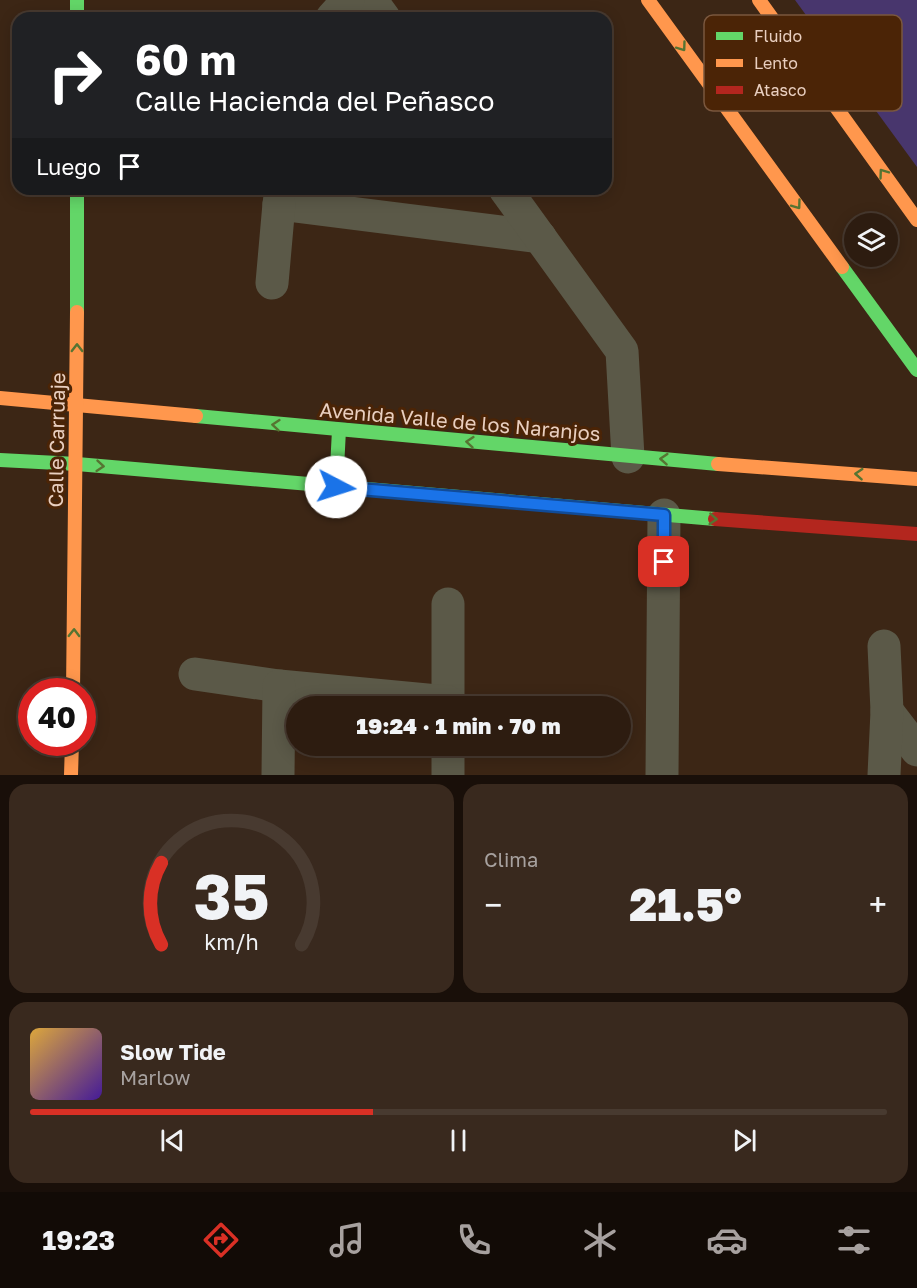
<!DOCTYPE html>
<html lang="es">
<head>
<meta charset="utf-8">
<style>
  :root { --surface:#2d1c10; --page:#39291e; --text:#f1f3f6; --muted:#a7a19f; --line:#483a30; --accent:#d93025 }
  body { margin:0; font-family:"Golos Text",sans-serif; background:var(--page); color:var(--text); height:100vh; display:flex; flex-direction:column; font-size:22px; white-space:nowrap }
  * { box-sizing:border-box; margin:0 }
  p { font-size:20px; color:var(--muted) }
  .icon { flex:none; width:33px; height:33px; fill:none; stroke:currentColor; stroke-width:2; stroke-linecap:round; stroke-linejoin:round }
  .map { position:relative; height:775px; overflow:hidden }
  .panel { display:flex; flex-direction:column; gap:9px; padding:9px; background:#190f09; flex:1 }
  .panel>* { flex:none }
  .banner { position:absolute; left:12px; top:12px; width:600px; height:183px; border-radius:18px; box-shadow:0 3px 15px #0003,0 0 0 2px var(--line); background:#202124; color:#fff; overflow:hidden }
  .tools { position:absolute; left:844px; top:213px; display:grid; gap:12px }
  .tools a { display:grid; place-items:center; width:54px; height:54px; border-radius:50%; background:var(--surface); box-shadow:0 3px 15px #0003,0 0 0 2px var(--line); font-size:30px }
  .speed { position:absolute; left:18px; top:678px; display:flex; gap:12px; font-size:30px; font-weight:700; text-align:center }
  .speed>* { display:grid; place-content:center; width:78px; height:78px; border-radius:50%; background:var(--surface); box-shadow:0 3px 15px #0003,0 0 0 2px var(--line); line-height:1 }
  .speed .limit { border:9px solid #d22; background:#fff; color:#111 }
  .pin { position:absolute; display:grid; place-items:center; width:51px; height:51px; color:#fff; margin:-26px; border-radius:12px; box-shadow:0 3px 9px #0006 }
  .me { position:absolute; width:66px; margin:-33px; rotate:95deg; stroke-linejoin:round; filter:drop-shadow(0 0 4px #0008) }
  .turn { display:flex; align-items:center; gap:21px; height:126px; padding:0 24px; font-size:27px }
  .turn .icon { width:78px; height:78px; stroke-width:2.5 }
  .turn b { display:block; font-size:42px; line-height:51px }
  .then { display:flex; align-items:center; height:57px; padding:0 24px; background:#0003; gap:12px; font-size:22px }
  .big { font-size:45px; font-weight:800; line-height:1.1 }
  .panel .card { flex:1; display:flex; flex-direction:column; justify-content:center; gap:9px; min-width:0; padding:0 21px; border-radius:18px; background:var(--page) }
  .panel .dial { align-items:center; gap:0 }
  .dial svg { height:156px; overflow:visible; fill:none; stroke:var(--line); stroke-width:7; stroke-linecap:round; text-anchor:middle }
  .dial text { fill:var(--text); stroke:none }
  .song { display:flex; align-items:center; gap:18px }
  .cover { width:72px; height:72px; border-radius:9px; background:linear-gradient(135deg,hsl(40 70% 55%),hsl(260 70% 35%)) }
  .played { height:6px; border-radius:3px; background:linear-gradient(90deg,var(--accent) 40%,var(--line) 40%) }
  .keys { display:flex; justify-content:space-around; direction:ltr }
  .heat { display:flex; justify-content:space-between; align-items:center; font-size:33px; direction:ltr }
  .panel .tiles { flex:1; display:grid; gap:9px; grid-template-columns:1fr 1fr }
  .card:last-child { grid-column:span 2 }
  .trip { position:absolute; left:286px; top:696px; width:345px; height:60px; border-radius:30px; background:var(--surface); box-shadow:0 3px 15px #0003,0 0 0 2px var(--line); font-weight:800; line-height:60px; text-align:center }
  .tabs { display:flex; height:96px; justify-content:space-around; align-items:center; background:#120b06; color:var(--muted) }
  .tabs .icon { width:42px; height:42px }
  .tabs .active { color:var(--accent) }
  .tabs b { font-size:27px; color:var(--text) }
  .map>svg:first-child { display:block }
  .grass { fill:#48366d }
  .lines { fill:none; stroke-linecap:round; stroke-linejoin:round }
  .street { stroke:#5b5948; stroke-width:33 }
  .fast { stroke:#63d668; stroke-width:14 }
  .slow { stroke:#ff974d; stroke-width:14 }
  .jam { stroke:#b3261e; stroke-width:14 }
  .oneway { stroke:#567432 }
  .route-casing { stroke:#114b97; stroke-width:15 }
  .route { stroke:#1a73e8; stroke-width:10 }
  .labels { text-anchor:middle; stroke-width:6; stroke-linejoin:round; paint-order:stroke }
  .street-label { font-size:20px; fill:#e9cfc0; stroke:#4b2406 }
  .key { fill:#4b2406; stroke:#7a573e; stroke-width:1.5 }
  .key-label { font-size:16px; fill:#e9cfc0 }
</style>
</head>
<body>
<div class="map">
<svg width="917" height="775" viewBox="0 0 917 775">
  <rect width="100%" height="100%" fill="#3c2615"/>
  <polygon class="grass" points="795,0 917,0 917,167"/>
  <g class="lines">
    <g class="street">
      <polyline points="371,0 384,18"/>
      <polyline points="332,18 348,0"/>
      <polyline points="281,189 279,204 540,237"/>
      <polyline points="505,189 622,351 628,457"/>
      <polyline points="272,283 279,204"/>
      <polyline points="448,604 448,706"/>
      <polyline points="195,674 279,686 448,702"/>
      <polyline points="887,711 917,750"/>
      <polyline points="448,746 448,775"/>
      <polyline points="278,775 279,686"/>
      <polyline points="662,775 664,515"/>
      <polyline points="884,775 887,711 884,646"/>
    </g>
    <g class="fast">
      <polyline points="77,0 77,18"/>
      <polyline points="77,189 77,312"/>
      <polyline points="842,267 917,370"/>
      <polyline points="196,416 718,464"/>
      <polyline points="0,460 77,464 715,519"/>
      <polyline points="336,487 339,430"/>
    </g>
    <g class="slow">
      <polyline points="648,0 842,267"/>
      <polyline points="759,0 917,220"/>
      <polyline points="0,398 196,416"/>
      <polyline points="718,464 917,479"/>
      <polyline points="73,692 77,312"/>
      <polyline points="71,775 72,742"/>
    </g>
    <polyline class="jam" points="715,519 917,534"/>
  </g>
  <defs><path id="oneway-chevron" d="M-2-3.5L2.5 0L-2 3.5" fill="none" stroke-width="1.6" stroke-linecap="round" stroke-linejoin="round" transform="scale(1.5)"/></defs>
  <g class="oneway">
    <use href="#oneway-chevron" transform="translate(682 47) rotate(54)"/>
    <use href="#oneway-chevron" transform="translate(883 173) rotate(-126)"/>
    <use href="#oneway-chevron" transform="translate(797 205) rotate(54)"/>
    <use href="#oneway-chevron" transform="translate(77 348) rotate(-90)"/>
    <use href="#oneway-chevron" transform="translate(276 425) rotate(-175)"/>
    <use href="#oneway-chevron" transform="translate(470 442) rotate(-175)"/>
    <use href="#oneway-chevron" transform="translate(664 459) rotate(-176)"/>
    <use href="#oneway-chevron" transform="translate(100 466) rotate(5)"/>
    <use href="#oneway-chevron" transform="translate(859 474) rotate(-176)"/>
    <use href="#oneway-chevron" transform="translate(713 519) rotate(4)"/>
    <use href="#oneway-chevron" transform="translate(74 633) rotate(-89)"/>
  </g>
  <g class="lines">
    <defs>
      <polyline id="route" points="336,487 664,515 664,562"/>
    </defs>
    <use href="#route" class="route-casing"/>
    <use href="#route" class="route"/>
  </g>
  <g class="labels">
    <g class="street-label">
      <text transform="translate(460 422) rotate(5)" y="7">Avenida Valle de los Naranjos</text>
      <text transform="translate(57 440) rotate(-89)" y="7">Calle Carruaje</text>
    </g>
  </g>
  <rect x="704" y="15" width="198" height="96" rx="9" class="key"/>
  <rect x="716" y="32" width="27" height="8" fill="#63d668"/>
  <rect x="716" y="59" width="27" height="8" fill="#ff974d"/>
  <rect x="716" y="86" width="27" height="8" fill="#b3261e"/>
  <g class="key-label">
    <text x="754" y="42">Fluido</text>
    <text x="754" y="69">Lento</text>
    <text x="754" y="96">Atasco</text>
  </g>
</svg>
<div class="tools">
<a><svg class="icon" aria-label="layers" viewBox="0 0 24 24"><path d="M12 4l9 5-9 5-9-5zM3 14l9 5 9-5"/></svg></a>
</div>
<div class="speed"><div class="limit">40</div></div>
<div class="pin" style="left:664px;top:562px;background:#d93025"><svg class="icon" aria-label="arrive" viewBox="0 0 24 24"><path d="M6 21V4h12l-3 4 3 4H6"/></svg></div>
<svg class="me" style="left:336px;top:487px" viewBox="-20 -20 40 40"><circle r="19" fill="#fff"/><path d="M0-13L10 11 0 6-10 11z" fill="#1a73e8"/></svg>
<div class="trip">19:24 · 1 min · 70 m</div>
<div class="banner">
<div class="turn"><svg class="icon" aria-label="right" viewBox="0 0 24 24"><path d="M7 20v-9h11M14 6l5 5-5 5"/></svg><div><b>60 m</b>Calle Hacienda del Peñasco</div></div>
<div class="then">Luego<svg class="icon" aria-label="arrive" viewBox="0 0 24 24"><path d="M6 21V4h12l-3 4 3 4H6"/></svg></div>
</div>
</div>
<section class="panel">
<div class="tiles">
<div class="card dial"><svg viewBox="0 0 100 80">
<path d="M14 69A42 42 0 1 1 86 69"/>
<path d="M14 69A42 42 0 0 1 14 27" stroke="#d93025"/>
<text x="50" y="56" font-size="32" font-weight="700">35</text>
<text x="50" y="72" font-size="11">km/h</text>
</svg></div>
<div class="card"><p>Clima</p>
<div class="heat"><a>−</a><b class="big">21.5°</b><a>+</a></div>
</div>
<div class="card">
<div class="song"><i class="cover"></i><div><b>Slow Tide</b><p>Marlow</p></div></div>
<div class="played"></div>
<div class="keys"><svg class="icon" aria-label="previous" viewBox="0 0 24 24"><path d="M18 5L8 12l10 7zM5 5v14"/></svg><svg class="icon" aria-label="pause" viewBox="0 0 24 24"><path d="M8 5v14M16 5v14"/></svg><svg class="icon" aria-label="next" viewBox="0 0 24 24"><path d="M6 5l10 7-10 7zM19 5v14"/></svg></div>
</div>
</div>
</section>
<nav class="tabs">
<b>19:23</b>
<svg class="icon active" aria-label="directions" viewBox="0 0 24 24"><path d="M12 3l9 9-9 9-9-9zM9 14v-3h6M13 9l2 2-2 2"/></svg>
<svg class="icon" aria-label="music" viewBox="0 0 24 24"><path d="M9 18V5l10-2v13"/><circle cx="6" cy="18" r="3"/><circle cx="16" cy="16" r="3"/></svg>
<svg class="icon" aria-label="phone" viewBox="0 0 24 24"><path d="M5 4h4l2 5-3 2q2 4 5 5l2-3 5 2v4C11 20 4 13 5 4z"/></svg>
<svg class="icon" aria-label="climate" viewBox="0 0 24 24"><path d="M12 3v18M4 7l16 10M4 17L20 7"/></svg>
<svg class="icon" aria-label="car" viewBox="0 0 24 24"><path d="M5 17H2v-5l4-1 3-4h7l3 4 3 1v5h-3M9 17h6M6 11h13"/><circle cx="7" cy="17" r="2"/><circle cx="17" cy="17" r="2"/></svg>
<svg class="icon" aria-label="filters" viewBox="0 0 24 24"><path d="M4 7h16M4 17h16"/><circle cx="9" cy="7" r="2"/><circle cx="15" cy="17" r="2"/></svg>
</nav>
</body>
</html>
